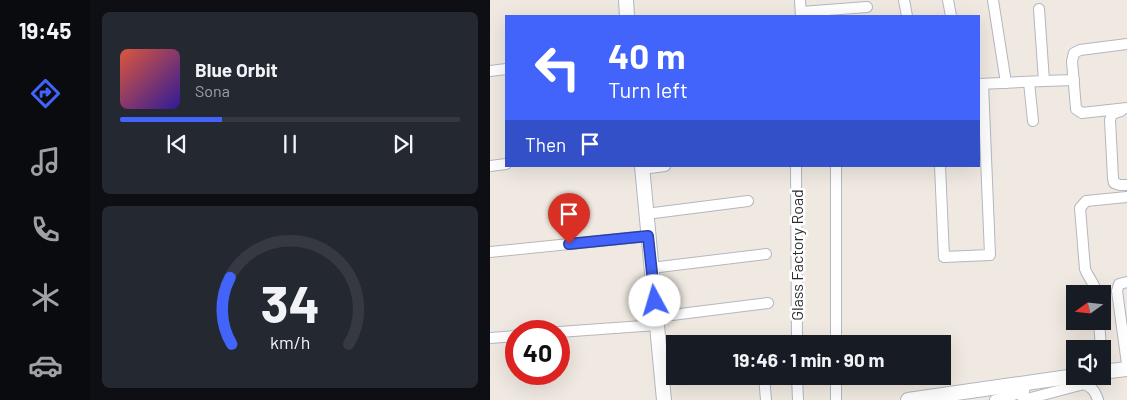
<!DOCTYPE html>
<html lang="en">
<head>
<meta charset="utf-8">
<style>
  :root { --surface:#171b24; --page:#242831; --text:#f1f3f6; --muted:#9ea1a6; --line:#363941; --accent:#4264fb }
  body { margin:0; font-family:Barlow,sans-serif; background:var(--page); color:var(--text); height:100vh; display:flex; flex-direction:column; font-size:19px; white-space:nowrap }
  * { box-sizing:border-box; margin:0 }
  p { font-size:16px; color:var(--muted) }
  .icon { flex:none; width:28px; height:28px; fill:none; stroke:currentColor; stroke-width:2; stroke-linecap:round; stroke-linejoin:round }
  .map { position:relative; flex:1; overflow:hidden }
  .panel { display:flex; flex-direction:column; gap:12px; padding:12px; background:#0d0f14; width:400px }
  .panel>* { flex:none }
  .top-card { position:absolute; left:15px; top:15px; width:475px; height:152px; border-radius:0px; box-shadow:0 5px 20px #0002; background:#4264fb; color:#fff; overflow:hidden }
  .needle { width:32px; rotate:255deg }
  .fabs { position:absolute; left:576px; top:285px; display:grid; gap:10px }
  .fabs a { display:grid; place-items:center; width:45px; height:45px; border-radius:0px; background:var(--surface); box-shadow:0 5px 20px #0002; font-size:25px }
  .speed { position:absolute; left:15px; top:320px; display:flex; gap:10px; font-size:25px; font-weight:700; text-align:center }
  .speed>* { display:grid; place-content:center; width:65px; height:65px; border-radius:50%; background:var(--surface); box-shadow:0 5px 20px #0002; line-height:1 }
  .speed .limit { border:8px solid #d22; background:#fff; color:#111 }
  .pin { position:absolute; display:grid; place-items:center; width:42px; height:42px; color:#fff; margin:-51px -21px; border-radius:50% 50% 50% 0; rotate:-45deg; box-shadow:0 0 5px #0007 }
  .pin .icon { rotate:45deg }
  .me { position:absolute; width:55px; margin:-28px; rotate:354deg; stroke-linejoin:round; filter:drop-shadow(0 0 4px #0008) }
  .turn { display:flex; align-items:center; gap:18px; height:105px; padding:0 20px; font-size:22px }
  .turn .icon { width:65px; height:65px; stroke-width:2.5 }
  .turn b { display:block; font-size:35px; line-height:42px }
  .then { display:flex; align-items:center; height:48px; padding:0 20px; background:#0003; gap:10px; font-size:19px }
  .panel .widget { flex:1; display:flex; flex-direction:column; justify-content:center; gap:8px; min-width:0; padding:0 18px; border-radius:8px; background:var(--page) }
  .panel .dial { align-items:center; gap:0 }
  .dial svg { height:130px; overflow:visible; fill:none; stroke:var(--line); stroke-width:7; stroke-linecap:round; text-anchor:middle }
  .dial text { fill:var(--text); stroke:none }
  .song { display:flex; align-items:center; gap:15px }
  .cover { width:60px; height:60px; border-radius:8px; background:linear-gradient(135deg,hsl(10 70% 55%),hsl(250 70% 35%)) }
  .played { height:5px; border-radius:2px; background:linear-gradient(90deg,var(--accent) 30%,var(--line) 30%) }
  .keys { display:flex; justify-content:space-around; direction:ltr }
  .trip { position:absolute; left:176px; top:335px; width:285px; height:50px; border-radius:0px; background:var(--surface); box-shadow:0 5px 20px #0002; font-weight:700; line-height:50px; text-align:center }
  main { display:flex; flex:1; min-height:0 }
  .tab-bar { display:flex; flex-direction:column; width:90px; justify-content:space-around; align-items:center; background:#090b0e; color:var(--muted) }
  .tab-bar .icon { width:35px; height:35px }
  .tab-bar .selected { color:var(--accent) }
  .tab-bar b { font-size:22px; color:var(--text) }
  .map>svg:first-child { display:block }
  .lines { fill:none; stroke-linecap:round; stroke-linejoin:round }
  .street-casing { stroke:#b4b7c1; stroke-width:12 }
  .secondary-casing { stroke:#b4b7c1; stroke-width:16 }
  .street { stroke:#fff; stroke-width:10 }
  .secondary { stroke:#fff; stroke-width:14 }
  .route-casing { stroke:#2b41a3; stroke-width:12 }
  .route { stroke:#4264fb; stroke-width:9 }
  .labels { text-anchor:middle; stroke-width:5; stroke-linejoin:round; paint-order:stroke }
  .street-label { font-size:16px; fill:#2e2e2e; stroke:#fff }
</style>
</head>
<body>
<main>
<nav class="tab-bar">
<b>19:45</b>
<svg class="icon selected" aria-label="directions" viewBox="0 0 24 24"><path d="M12 3l9 9-9 9-9-9zM9 14v-3h6M13 9l2 2-2 2"/></svg>
<svg class="icon" aria-label="music" viewBox="0 0 24 24"><path d="M9 18V5l10-2v13"/><circle cx="6" cy="18" r="3"/><circle cx="16" cy="16" r="3"/></svg>
<svg class="icon" aria-label="phone" viewBox="0 0 24 24"><path d="M5 4h4l2 5-3 2q2 4 5 5l2-3 5 2v4C11 20 4 13 5 4z"/></svg>
<svg class="icon" aria-label="climate" viewBox="0 0 24 24"><path d="M12 3v18M4 7l16 10M4 17L20 7"/></svg>
<svg class="icon" aria-label="car" viewBox="0 0 24 24"><path d="M5 17H2v-5l4-1 3-4h7l3 4 3 1v5h-3M9 17h6M6 11h13"/><circle cx="7" cy="17" r="2"/><circle cx="17" cy="17" r="2"/></svg>
</nav>
<section class="panel">
<div class="widget">
<div class="song"><i class="cover"></i><div><b>Blue Orbit</b><p>Sona</p></div></div>
<div class="played"></div>
<div class="keys"><svg class="icon" aria-label="previous" viewBox="0 0 24 24"><path d="M18 5L8 12l10 7zM5 5v14"/></svg><svg class="icon" aria-label="pause" viewBox="0 0 24 24"><path d="M8 5v14M16 5v14"/></svg><svg class="icon" aria-label="next" viewBox="0 0 24 24"><path d="M6 5l10 7-10 7zM19 5v14"/></svg></div>
</div>
<div class="widget dial"><svg viewBox="0 0 100 80">
<path d="M14 69A42 42 0 1 1 86 69"/>
<path d="M14 69A42 42 0 0 1 13 28" stroke="#4264fb"/>
<text x="50" y="56" font-size="32" font-weight="700">34</text>
<text x="50" y="72" font-size="11">km/h</text>
</svg></div>
</section>
<div class="map">
<svg width="637" height="400" viewBox="0 0 637 400">
  <rect width="100%" height="100%" fill="#efe9e1"/>
  <g class="lines">
    <defs>
      <g id="street">
        <polyline points="310,0 311,16"/>
        <polyline points="414,0 417,16"/>
        <polyline points="458,0 461,16"/>
        <polyline points="503,0 516,83"/>
        <polyline points="311,12 377,7"/>
        <polyline points="637,44 590,50 584,53 582,61 586,109 592,113 637,108"/>
        <polyline points="0,71 16,69"/>
        <polyline points="554,81 584,80"/>
        <polyline points="539,82 543,121"/>
        <polyline points="489,84 554,81 549,9"/>
        <polyline points="631,111 622,114 620,120 623,178 624,183 630,185 637,185"/>
        <polyline points="0,166 16,164"/>
        <polyline points="306,166 307,344"/>
        <polyline points="346,166 346,344"/>
        <polyline points="450,166 454,257 500,255 493,84"/>
        <polyline points="152,169 175,166"/>
        <polyline points="156,214 258,201"/>
        <polyline points="0,252 158,236"/>
        <polyline points="161,268 276,254"/>
        <polyline points="637,282 629,284 627,291 637,364"/>
        <path d="M607,294C605,284 599,279 595,269L590,208L596,201L637,197"/>
        <polyline points="166,317 278,303"/>
        <polyline points="609,321 611,349"/>
        <polyline points="69,332 167,325"/>
        <polyline points="0,338 26,336"/>
        <polyline points="171,368 185,366"/>
        <polyline points="274,376 276,400"/>
        <polyline points="307,376 308,400"/>
        <polyline points="346,376 346,400"/>
        <polyline points="505,400 534,392 535,383"/>
        <path d="M533,400L594,384C602,387 605,391 608,400"/>
      </g>
      <g id="secondary">
        <polyline points="136,0 137,16"/>
        <polyline points="152,166 174,400"/>
        <polyline points="612,372 637,369"/>
        <polyline points="418,400 585,376"/>
      </g>
    </defs>
    <use href="#street" class="street-casing"/>
    <use href="#secondary" class="secondary-casing"/>
    <use href="#street" class="street"/>
    <use href="#secondary" class="secondary"/>
  </g>
  <g class="lines">
    <defs>
      <polyline id="route" points="79,244 158,236 165,301"/>
    </defs>
    <use href="#route" class="route-casing"/>
    <use href="#route" class="route"/>
  </g>
  <g class="labels">
    <g class="street-label">
      <text transform="translate(307 255) rotate(-90)" y="6">Glass Factory Road</text>
    </g>
  </g>
</svg>
<div class="fabs">
<a><svg class="needle" viewBox="-14 -14 28 28"><path d="M0-13l5 13h-10z" fill="#e53935"/><path d="M0 13l5-13h-10z" fill="#9ea1a6"/></svg></a>
<a><svg class="icon" aria-label="sound" viewBox="0 0 24 24"><path d="M4 9h4l5-4v14l-5-4H4zM17 9q2 3 0 6"/></svg></a>
</div>
<div class="speed"><div class="limit">40</div></div>
<div class="pin" style="left:79px;top:244px;background:#d93025"><svg class="icon" aria-label="arrive" viewBox="0 0 24 24"><path d="M6 21V4h12l-3 4 3 4H6"/></svg></div>
<svg class="me" style="left:165px;top:301px" viewBox="-20 -20 40 40"><circle r="19" fill="#fff"/><path d="M0-13L10 11 0 6-10 11z" fill="#4264fb"/></svg>
<div class="trip">19:46 · 1 min · 90 m</div>
<div class="top-card">
<div class="turn"><svg class="icon" aria-label="left" viewBox="0 0 24 24"><path d="M17 20v-9H6M10 6l-5 5 5 5"/></svg><div><b>40 m</b>Turn left</div></div>
<div class="then">Then<svg class="icon" aria-label="arrive" viewBox="0 0 24 24"><path d="M6 21V4h12l-3 4 3 4H6"/></svg></div>
</div>
</div>
</main>
</body>
</html>
